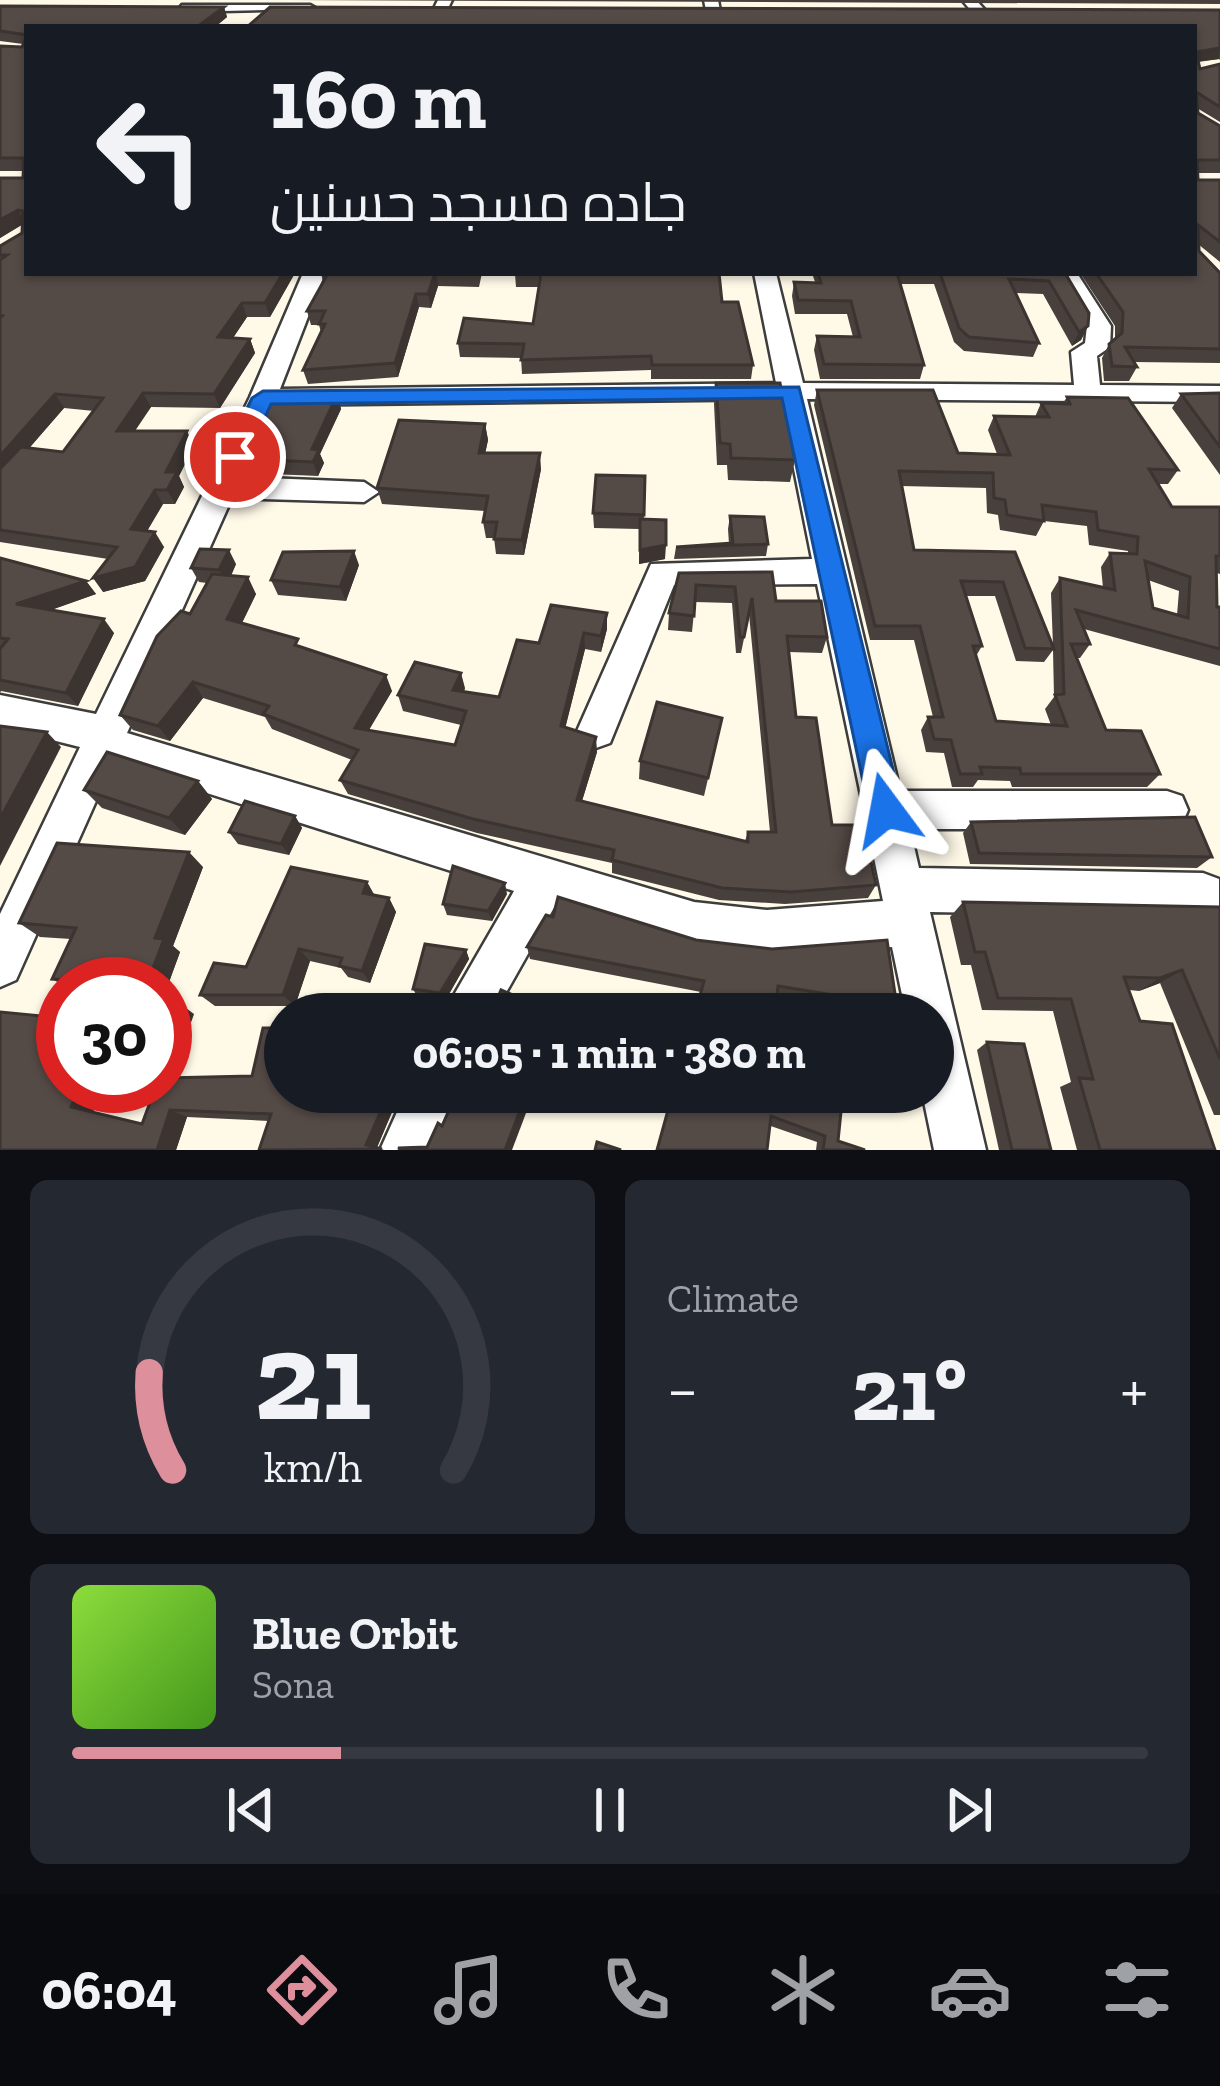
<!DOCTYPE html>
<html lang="en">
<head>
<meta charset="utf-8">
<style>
  :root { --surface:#171b24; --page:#242831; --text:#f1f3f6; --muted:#9ea1a6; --line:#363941; --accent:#dd909b }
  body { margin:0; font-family:"Zilla Slab",Cairo,serif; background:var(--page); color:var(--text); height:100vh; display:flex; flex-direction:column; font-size:45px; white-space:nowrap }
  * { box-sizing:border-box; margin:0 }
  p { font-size:39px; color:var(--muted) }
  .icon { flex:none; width:66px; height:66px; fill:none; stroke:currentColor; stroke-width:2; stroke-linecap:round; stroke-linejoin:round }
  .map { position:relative; height:1150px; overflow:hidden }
  .panel { display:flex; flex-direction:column; gap:30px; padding:30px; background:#0d0f14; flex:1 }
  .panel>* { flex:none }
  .top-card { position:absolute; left:24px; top:24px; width:1173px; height:252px; border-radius:0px; box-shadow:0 3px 9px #0004; background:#171b24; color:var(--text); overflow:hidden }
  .speed { position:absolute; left:36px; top:957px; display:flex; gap:24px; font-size:60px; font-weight:700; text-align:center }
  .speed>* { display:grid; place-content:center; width:156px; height:156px; border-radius:50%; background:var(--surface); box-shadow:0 3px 9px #0004; line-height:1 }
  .speed .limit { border:18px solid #d22; background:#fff; color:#111 }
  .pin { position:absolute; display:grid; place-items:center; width:102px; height:102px; color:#fff; margin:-51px; border:6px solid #fff; border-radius:50%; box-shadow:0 3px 12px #0007 }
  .me { position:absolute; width:132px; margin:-66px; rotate:347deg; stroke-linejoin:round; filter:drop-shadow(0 0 9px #0008) }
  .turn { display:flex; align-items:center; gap:42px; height:252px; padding:0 48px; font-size:54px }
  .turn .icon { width:156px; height:156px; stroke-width:2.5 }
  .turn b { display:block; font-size:84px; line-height:102px }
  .big { font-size:90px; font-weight:700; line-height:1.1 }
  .panel .widget { flex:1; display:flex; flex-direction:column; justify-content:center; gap:18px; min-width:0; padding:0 42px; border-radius:18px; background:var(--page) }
  .panel .dial { align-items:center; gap:0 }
  .dial svg { height:312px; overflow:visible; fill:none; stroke:var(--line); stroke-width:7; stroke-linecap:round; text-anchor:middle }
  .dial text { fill:var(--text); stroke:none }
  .song { display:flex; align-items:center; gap:36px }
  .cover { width:144px; height:144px; border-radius:18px; background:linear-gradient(135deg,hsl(90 70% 55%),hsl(100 70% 35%)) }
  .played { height:12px; border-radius:6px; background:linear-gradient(90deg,var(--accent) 25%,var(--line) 25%) }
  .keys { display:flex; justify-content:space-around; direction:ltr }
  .heat { display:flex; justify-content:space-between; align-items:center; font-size:66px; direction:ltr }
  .panel .tiles { flex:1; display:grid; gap:30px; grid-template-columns:1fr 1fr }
  .widget:last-child { grid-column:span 2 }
  .trip { position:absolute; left:264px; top:993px; width:690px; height:120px; border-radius:60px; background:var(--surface); box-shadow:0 3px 9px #0004; font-weight:700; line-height:120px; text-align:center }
  .menu { display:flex; height:192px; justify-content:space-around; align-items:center; background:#090b0e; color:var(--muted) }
  .menu .icon { width:84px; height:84px }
  .menu .on { color:var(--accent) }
  .menu b { font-size:54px; color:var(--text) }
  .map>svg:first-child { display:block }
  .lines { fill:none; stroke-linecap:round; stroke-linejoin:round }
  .minor-casing { stroke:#3d3d3d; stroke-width:5 }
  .minor { fill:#fff; fill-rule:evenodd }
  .wall { fill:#48403c; fill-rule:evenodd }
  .shaded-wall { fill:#3b3431 }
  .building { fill:#544a46; stroke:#3b3431; stroke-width:3; fill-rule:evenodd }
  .route { fill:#1a73e8; stroke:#114b97; stroke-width:3 }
</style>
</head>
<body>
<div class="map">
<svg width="1220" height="1150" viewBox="0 0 1220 1150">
  <rect width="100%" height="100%" fill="#fff9e8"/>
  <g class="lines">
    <defs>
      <g id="minor">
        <polygon points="438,0 452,0 439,27 425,27"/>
        <polygon points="704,0 718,0 723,27 709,27"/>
        <polygon points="962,0 976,0 1000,27 985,27"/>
        <polygon points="182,5 310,5 317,9 177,12"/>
        <path d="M303,273H325L280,389L776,383L754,273H776L803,383L1074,385L1071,352L1085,343L1087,326L1055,273H1077L1111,326L1110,347L1097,356L1100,385L1220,386V402L807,399L900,791H1167L1182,796L1188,810L1182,824L1167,829H910L919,868L1203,873L1219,879V911L1203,917L930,912L986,1150H934L922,1092H933V1014H906L892,947L767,956L694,948L556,904L494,1014H443L514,891L113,763L16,980L0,987V914L80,747L0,727V695L96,714L250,397ZM780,399L812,559L651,564L577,731L582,743L596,748L610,743L674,585L817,584L883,901L767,910L694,902L127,733L232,498L364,502L379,492L364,482L241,477L273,405Z"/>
        <polygon points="406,1092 457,1092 433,1150 380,1150"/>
      </g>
    </defs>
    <use href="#minor" class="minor-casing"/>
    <use href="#minor" class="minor"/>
  </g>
  <g class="wall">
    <polygon points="291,0 1220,0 1220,4"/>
    <path d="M0,6L224,7L227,17L215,27H27V273H295L270,317H247L233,338L250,339L255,353L220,408L151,407L134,431L194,446L179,476L184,487L175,504H163L147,531L164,547L145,581L103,592L108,559L0,542V246L22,233L23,224L0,238V178H23L24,171H0V46L22,47L23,44L0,41ZM64,408L94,411L63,452L29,448Z"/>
    <polygon points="1220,10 1220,60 1219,59 1198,62 1200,69 1220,64 1220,122 1197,108 1198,113 1220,126 1220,173 1197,173 1198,180 1220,180 1220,262 1198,244 1199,251 1220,273 1220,363 1134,362 1137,367 1129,381 1104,381 1102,358 1109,344 1115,339 1115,326 1080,273 1194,273 1194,27"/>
    <polygon points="321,273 482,273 479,287 438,286 431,308 419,307 398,377 308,384 303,370 321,332 319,325 311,325 307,311 323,282"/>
    <polygon points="727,273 719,274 722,302 753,365 751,379 651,379 651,370 522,374 521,358 460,357 458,343 533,324 540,287 516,287 515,274"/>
    <polygon points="812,273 1065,273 1088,326 1081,340 1072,346 1043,294 1016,293 1039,343 1033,357 964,351 954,342 934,284 901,284 924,365 920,379 820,379 814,350 817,336 853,337 847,314 795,314 792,296 794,282 815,282"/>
    <polygon points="716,383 795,460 790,482 728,480 727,465 717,465 714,404"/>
    <path d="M817,390L958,453L997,454L988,430L994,416L1035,417L1041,403H1063L1067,397L1178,470L1168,484H1158L1172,507H1220V574L1217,573V607H1220V666L1084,629L1090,644L1080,658H1077L1106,730L1160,774L1147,787H1012L1010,781L978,780L973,787H952L944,753L926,752L921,730L928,717H933L914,640H870L814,405ZM901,486L986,488L987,513L998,515L1000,530L1036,536L1044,521L1087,526L1089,545L1128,551V553H1110L1101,567L1103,588L1060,578L1051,593L1053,646L1015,552L914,550ZM1148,580L1179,591L1177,615L1153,608ZM966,596H995L1016,661L1044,662L1053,650L1054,697L1045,709L1051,725L996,721L976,656L982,646Z"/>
    <polygon points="1220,393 1220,475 1172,408 1181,394"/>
    <polygon points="337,395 341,409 320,454 324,463 318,476 248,473 242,459"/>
    <polygon points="485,424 488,440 485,453 541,469 524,555 496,554 494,538 486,538 483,522 485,511 382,504 377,488"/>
    <polygon points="645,476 644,520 665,559 639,564 639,529 594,528 593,513"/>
    <polygon points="730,516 768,544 766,556 674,559 676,547 729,544 728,529"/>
    <polygon points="0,558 86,581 96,594 51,610 114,633 78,706 1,691 0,693"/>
    <polygon points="236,564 231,576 256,594 242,623 302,647 392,691 369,730 455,745 461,725 403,711 398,695 465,688 464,692 499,697 539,643 607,629 601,652 585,649 565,728 597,752 582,801 745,841 748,832 770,832 749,614 741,653 736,653 732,603 695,602 692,632 668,630 669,613 679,573 772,572 776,601 827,637 822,653 789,652 796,717 832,825 876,885 868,898 785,904 719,900 612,873 612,863 477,833 348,794 340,780 352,760 272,729 265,717 203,698 170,741 133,730 120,715 190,614 207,583 199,582 191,568"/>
    <polygon points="359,565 346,601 278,595 271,580"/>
    <polygon points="722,718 704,796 639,779 640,761"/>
    <polygon points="198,781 212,799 185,835 102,808 84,790"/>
    <polygon points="295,816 302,828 289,855 238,844 229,832"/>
    <polygon points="971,822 1212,857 1197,868 970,864 963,833"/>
    <polygon points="203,867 173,946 180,952 165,993 165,984 63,985 52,979 71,939 40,937 19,923"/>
    <polygon points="367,882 374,895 389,898 396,912 370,983 348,977 341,968 310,961 295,1006 215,1006 200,995 246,967"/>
    <polygon points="507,894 492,921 447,915 443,904"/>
    <polygon points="558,897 898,1014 839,1014 838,1007 777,997 701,992 530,959 527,947 553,917"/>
    <polygon points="963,902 1220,907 1220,1115 1214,1115 1160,983 1139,991 1129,990 1140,1021 1215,1150 1077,1150 1060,1087 1071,1082 1053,1011 982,1010 971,965 961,965 950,917"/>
    <polygon points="466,950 469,959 445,1001 418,998 413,989"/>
    <polygon points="194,1014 170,1077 357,1100 387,1097 395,1105 377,1147 384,1150 259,1150 269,1121 187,1117 176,1150 0,1150 63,1086 104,1086 93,1112 142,1124"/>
    <polygon points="987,1042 1051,1150 999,1150 977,1050"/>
    <polygon points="673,1092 909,1092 909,1097 898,1104 842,1100 838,1141 865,1150 816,1150 817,1142"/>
  </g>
  <g class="shaded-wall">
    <polygon points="224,7 227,17 215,27 197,27"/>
    <polygon points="1220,48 1219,59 1194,62 1196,52"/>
    <polygon points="18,210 25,223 0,238 0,220"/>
    <polygon points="283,273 295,273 270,317 265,303"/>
    <polygon points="436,273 438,286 431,308 428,294"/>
    <polygon points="416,294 419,307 398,377 395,363"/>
    <polygon points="242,303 247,317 224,351 218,337"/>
    <polygon points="1088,326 1081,340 1072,346 1079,332"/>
    <polygon points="250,339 255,353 220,408 214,394"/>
    <polygon points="143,393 151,407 125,446 117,431"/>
    <polygon points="55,394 64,408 6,475 0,467 0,456"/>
    <polygon points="337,395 341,409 320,454 324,463 318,476 313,462 312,449"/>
    <polygon points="485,424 488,440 482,469 479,453"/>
    <polygon points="187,431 194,446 179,476 184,487 175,504 167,490 166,472"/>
    <polygon points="540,453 541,469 524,555 522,540"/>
    <polygon points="155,490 163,504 140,543 131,529"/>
    <polygon points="155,532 164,547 145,581 103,592 93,578"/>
    <polygon points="666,545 665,559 639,564 640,550"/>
    <polygon points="229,550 236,564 227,584 219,570"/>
    <polygon points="354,551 359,565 346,601 340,587"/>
    <polygon points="248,577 256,594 236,635 227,619"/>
    <polygon points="86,581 96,594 28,618 16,604"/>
    <polygon points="607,613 607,629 601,652 601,636"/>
    <polygon points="104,619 114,633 78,706 66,693"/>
    <polygon points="584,633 585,649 562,741 561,726"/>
    <polygon points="461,673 465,688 457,706 453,690"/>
    <polygon points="386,675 392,691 361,743 355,728"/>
    <polygon points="193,682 203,698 170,741 158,726"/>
    <polygon points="47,732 61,747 0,866 0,819"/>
    <polygon points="596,737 597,752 578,814 577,800"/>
    <polygon points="198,781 212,799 185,835 169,818"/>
    <polygon points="295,816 302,828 289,855 281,844"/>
    <polygon points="189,852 203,867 173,946 180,952 165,993 165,984 147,984 155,938"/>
    <polygon points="367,882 375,896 363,893"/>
    <polygon points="505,883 507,894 492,921 488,911"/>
    <polygon points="389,898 396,912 370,983 362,971"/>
    <polygon points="299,949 310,961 295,1006 283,995"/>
    <polygon points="466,950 469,959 445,1001 440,993"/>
    <polygon points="1182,970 1160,983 1139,991 1160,978"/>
    <polygon points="179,1003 194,1014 168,1084 165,1083 165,1039"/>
    <polygon points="80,1086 104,1086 92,1114 71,1107"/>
    <polygon points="347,1092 358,1092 355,1108 345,1101"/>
    <polygon points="527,1092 534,1092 512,1150 505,1150"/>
    <polygon points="387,1097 395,1105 376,1150 366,1145"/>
    <polygon points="170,1110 187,1117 176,1150 157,1150"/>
  </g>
  <g class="building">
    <polygon points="0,6 224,7 197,27 27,27 27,273 283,273 265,303 242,303 218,337 250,339 214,394 143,393 117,431 187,431 166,472 177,472 167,490 155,490 131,529 155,532 135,567 93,578 117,547 0,530 0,469 21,447 63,452 103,398 55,394 0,456 0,318 2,316 0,316 0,260 7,255 0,255 0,246 22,233 23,211 18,210 0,220 0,178 23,178 24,158 0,158 0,46 22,47 27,35 0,31"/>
    <polygon points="270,7 1220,10 1220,48 1196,52 1200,69 1220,64 1220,107 1196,92 1198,113 1220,126 1220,160 1197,160 1198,180 1220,180 1220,242 1198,225 1199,251 1220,273 1220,349 1125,347 1137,367 1112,366 1109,344 1122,333 1123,312 1096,273 1194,273 1194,27 247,27"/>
    <polygon points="321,273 435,273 428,294 416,294 395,363 303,370 325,324 319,324 325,311 307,311 326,277"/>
    <polygon points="719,273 722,302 738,302 753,365 652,365 651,356 521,360 524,344 458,343 464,318 533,324 541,274 515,273"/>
    <polygon points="818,273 897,273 924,365 824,364 817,336 860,337 851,301 798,300 794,282 821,283"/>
    <polygon points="940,273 1065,273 1089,313 1088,326 1079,332 1049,281 1009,279 1039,343 969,337 959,328"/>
    <polygon points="716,383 780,383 795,460 731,458 730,444 720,443"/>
    <path d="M817,390H933L958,453L1010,455L994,416L1049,417L1041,403L1070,404L1067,397L1128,398L1178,470L1149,469L1172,507H1220V556H1216L1217,607H1220V649L1076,610L1090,644H1071L1106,730L1141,731L1160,774H1021L1020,768L980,767L982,774H960L951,740L934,739L928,717H943L920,626H875ZM899,471L993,473L994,498L1005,500L1007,515L1044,521L1042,505L1096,512L1098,530L1138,537L1137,554L1110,553L1115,590L1060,578L1064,694L1055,695L1067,726L996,721L973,646H982L961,581L1003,582L1025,648L1054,649L1015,552L914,550ZM1145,561L1190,577L1188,618L1153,608Z"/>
    <polygon points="1220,393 1220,447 1181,394"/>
    <polygon points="337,395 312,449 319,450 313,462 242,459 271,396"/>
    <polygon points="399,420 485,424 479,453 540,453 522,540 494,539 497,522 483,522 488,496 377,488"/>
    <polygon points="596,475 645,476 644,515 593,513"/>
    <polygon points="730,516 764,517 768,544 676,547 733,543"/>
    <polygon points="640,519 666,520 666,545 640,550"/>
    <polygon points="200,549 229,550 219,570 191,568"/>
    <polygon points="354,551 340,587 271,580 283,552"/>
    <polygon points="0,558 86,581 16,604 104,619 66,693 0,680 0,649 8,639 0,638"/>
    <polygon points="772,572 776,601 821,601 827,637 787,636 796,717 816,718 832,825 863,825 876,885 791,892 722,888 612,860 614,850 473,819 340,780 358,750 263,714 269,706 193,682 158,726 120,715 157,636 181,611 190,614 212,574 248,577 227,619 298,639 295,645 386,675 355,728 455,745 466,711 398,695 415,662 461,673 453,690 499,697 517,640 539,643 551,605 607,613 601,636 584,633 561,726 596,737 577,800 748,842 748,832 776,832 752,598 744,637 740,637 735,587 696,585 694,616 669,613 679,573"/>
    <polygon points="657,702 722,718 708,778 640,761"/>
    <polygon points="0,726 47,732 0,819"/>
    <polygon points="107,752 198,781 169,818 84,790"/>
    <polygon points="245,801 295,816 281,844 229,832"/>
    <polygon points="1195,817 1212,857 979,853 971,822"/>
    <polygon points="57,843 189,852 155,938 164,939 147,984 52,979 76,928 19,923"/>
    <polygon points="453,866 505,883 488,911 443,904"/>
    <polygon points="291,867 367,882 363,893 389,898 362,971 339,966 342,958 299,949 283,995 200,995 214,963 246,967"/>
    <polygon points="558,897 696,940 772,949 887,940 898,1014 848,1014 846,997 778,986 775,1014 695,1014 704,981 527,947 546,915 553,917"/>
    <polygon points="963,902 1220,907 1220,1059 1182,970 1160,978 1124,977 1140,1021 1172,1024 1215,1150 1100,1150 1079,1078 1093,1079 1071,999 998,998 985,952 975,952"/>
    <polygon points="425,944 466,950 440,993 413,989"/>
    <polygon points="501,990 557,1014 491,1014"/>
    <polygon points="165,1002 179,1003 165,1039"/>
    <polygon points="0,1012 63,1018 63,1086 80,1086 71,1107 142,1124 156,1086 165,1086 165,1078 252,1076 263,1028 285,1028 285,1092 347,1092 345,1101 387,1097 366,1145 382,1149 259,1150 271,1114 170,1110 157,1150 0,1150"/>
    <polygon points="987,1042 1024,1044 1051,1150 1012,1150"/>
    <polygon points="457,1092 527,1092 505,1150 403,1150 398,1148 427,1147 438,1123 442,1126"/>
    <polygon points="673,1092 843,1092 838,1141 865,1150 823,1150 825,1136 771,1116 767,1150 657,1150"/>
    <polygon points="844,1092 909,1092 909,1097"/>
    <polygon points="597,1142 621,1150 595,1150"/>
  </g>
  <polygon class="route" points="799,387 903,810 898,821 886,826 874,821 869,810 782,398 271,404 244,463 235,465 223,457 252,398 263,391"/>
</svg>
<div class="speed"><div class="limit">30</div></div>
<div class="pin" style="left:235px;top:457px;background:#d93025"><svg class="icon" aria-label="arrive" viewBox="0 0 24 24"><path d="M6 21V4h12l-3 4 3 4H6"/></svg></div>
<svg class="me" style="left:886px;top:810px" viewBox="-20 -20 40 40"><path d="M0-17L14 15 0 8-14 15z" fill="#1a73e8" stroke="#fff" stroke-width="4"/></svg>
<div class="trip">06:05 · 1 min · 380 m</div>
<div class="top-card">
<div class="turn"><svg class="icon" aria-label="left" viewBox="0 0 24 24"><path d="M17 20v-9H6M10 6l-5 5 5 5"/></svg><div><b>160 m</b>جاده مسجد حسنین</div></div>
</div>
</div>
<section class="panel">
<div class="tiles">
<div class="widget dial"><svg viewBox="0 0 100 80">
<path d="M14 69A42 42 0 1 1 86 69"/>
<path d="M14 69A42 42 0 0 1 8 44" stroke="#dd909b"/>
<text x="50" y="56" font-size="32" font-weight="700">21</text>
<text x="50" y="72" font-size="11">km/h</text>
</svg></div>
<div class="widget"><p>Climate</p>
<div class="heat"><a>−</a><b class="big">21°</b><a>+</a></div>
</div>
<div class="widget">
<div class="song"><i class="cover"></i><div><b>Blue Orbit</b><p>Sona</p></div></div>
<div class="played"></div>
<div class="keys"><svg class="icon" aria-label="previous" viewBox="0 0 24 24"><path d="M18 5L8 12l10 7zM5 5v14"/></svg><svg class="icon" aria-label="pause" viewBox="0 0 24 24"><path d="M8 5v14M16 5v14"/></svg><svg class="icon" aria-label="next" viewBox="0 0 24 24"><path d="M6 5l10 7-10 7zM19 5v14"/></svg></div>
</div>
</div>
</section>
<nav class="menu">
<b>06:04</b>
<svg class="icon on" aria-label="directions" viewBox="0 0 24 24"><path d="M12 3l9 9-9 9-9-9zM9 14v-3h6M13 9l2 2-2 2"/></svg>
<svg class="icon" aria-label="music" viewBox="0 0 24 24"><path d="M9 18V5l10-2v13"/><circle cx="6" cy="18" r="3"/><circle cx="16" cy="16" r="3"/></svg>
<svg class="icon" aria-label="phone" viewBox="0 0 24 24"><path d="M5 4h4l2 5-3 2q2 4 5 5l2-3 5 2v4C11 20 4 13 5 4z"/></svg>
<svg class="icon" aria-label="climate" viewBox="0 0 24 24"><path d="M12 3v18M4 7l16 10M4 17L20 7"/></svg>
<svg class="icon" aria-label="car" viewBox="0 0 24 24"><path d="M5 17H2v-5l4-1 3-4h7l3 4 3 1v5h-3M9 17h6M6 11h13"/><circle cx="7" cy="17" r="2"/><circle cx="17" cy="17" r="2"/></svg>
<svg class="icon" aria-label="filters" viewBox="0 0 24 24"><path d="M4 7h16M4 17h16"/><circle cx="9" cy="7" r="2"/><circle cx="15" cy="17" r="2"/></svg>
</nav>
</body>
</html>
